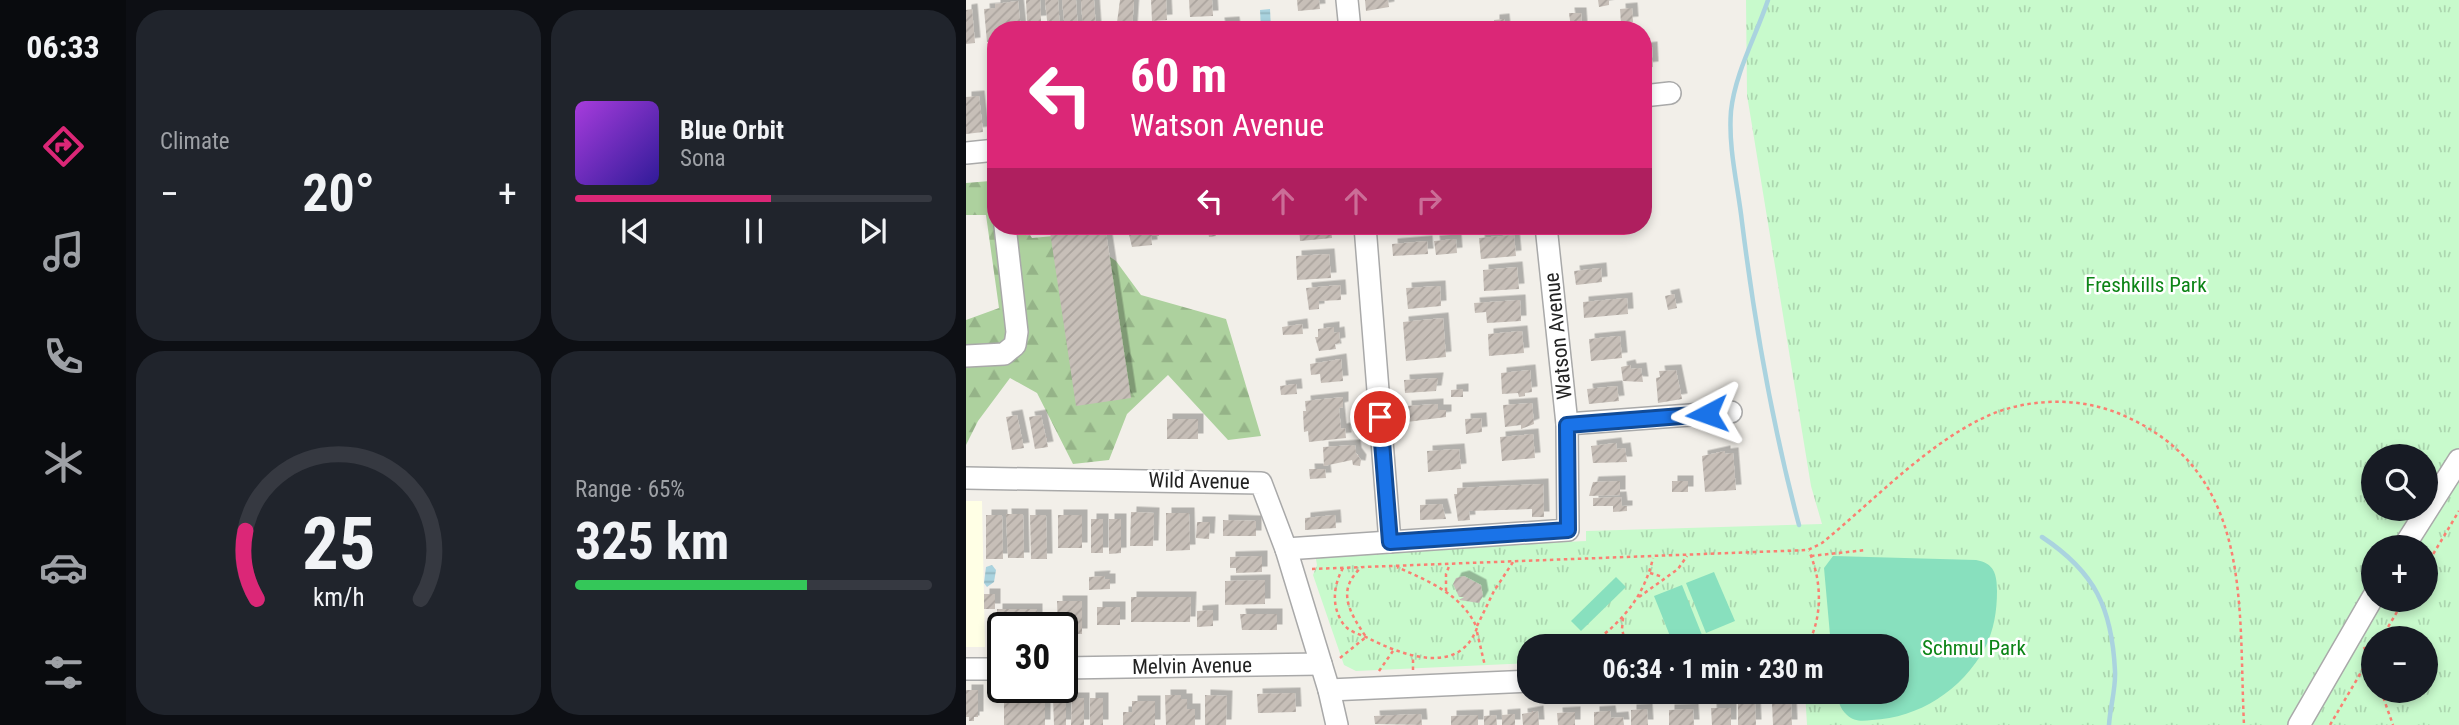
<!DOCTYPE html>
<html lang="en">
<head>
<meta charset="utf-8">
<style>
  :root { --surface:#171b24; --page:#20242c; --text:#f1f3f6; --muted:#9ea1a6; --line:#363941; --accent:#db2777 }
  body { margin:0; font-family:"Roboto Condensed",sans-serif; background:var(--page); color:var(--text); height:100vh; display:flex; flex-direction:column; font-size:26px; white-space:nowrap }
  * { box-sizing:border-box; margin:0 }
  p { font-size:23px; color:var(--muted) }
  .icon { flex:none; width:38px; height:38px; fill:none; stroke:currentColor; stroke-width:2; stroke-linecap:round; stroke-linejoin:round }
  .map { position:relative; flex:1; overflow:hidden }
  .panel { display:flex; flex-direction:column; gap:10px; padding:10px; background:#0d0f14; width:840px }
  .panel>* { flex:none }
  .top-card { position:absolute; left:21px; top:21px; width:665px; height:214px; border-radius:28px; box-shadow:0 4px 10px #0003; background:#db2777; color:#fff; overflow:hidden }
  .controls { position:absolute; left:1395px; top:444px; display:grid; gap:14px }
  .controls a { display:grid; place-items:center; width:77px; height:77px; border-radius:50%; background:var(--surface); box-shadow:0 4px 10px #0003; font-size:35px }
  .speed { position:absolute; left:21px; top:612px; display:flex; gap:14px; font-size:35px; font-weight:700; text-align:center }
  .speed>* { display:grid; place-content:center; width:91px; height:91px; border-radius:50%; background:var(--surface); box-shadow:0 4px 10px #0003; line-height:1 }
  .speed .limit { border:4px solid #111; border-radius:10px; background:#fff; color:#111 }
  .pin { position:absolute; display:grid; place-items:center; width:60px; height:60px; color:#fff; margin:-30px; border:4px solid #fff; border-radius:50%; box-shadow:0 2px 7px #0007 }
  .me { position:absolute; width:77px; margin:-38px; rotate:266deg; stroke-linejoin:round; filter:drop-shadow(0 0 5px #0008) }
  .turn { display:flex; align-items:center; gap:24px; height:147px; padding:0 28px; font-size:32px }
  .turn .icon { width:91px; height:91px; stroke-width:2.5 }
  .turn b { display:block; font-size:49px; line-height:60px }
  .lanes { display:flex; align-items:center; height:66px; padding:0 28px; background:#0003; justify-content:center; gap:35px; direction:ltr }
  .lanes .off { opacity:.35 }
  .big { font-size:52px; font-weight:700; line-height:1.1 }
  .panel .card { flex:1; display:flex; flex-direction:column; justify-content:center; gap:10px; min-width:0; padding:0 24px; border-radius:28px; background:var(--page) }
  .panel .dial { align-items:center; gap:0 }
  .dial svg { height:182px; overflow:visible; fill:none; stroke:var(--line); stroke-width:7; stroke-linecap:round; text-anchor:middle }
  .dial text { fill:var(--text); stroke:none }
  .song { display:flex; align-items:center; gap:21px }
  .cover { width:84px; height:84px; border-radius:10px; background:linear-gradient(135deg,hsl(280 70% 55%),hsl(250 70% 35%)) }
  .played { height:7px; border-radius:4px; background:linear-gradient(90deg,var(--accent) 55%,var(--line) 55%) }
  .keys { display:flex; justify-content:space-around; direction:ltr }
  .heat { display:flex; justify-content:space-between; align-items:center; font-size:38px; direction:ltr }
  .charge { height:10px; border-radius:5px; background:linear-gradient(90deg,#34c759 65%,var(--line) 0) }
  .panel .tiles { flex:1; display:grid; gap:10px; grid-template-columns:repeat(2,1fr) }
  .trip { position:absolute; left:551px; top:634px; width:392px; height:70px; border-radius:28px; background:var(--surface); box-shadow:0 4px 10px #0003; font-weight:700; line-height:70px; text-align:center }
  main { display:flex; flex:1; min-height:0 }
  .menu { display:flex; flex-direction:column; width:126px; justify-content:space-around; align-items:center; background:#090b0e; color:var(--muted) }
  .menu .icon { width:49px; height:49px }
  .menu .selected { color:var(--accent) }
  .menu b { font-size:32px; color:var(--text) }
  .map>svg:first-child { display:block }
  .education { fill:#ffffe5 }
  .forest { fill:url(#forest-firs) }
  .park { fill:url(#park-tufts); fill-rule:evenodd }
  .pitch { fill:#88e0be }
  .water { fill:url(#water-rules) }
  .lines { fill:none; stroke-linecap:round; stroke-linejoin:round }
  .stream { stroke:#aad3df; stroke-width:4.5 }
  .building { fill:url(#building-hatch); filter:url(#shadow) }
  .minor-casing { stroke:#a9a9a9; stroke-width:24 }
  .path { stroke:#fa8072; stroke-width:2.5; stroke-dasharray:3.5 3.5; stroke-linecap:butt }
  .minor { stroke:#fff; stroke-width:21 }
  .route-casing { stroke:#114b97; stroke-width:18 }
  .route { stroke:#1a73e8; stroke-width:12 }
  .labels { text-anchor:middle; stroke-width:5; stroke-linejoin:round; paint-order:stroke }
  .park-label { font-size:21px; fill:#0c8416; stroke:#fff }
  .street-label { font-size:21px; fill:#222; stroke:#fff }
</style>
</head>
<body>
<main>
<nav class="menu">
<b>06:33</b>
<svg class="icon selected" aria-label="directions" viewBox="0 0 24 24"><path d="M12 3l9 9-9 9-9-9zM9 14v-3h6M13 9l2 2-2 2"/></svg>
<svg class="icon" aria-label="music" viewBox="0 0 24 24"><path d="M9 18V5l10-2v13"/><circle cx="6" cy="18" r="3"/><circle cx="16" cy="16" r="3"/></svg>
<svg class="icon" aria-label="phone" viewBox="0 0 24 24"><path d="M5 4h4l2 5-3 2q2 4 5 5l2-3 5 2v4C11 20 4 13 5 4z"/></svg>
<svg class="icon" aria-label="climate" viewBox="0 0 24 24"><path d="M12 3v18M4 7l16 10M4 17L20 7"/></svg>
<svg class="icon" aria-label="car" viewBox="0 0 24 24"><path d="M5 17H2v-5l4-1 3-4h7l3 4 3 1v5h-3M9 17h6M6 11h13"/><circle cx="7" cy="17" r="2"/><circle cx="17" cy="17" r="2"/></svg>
<svg class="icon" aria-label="filters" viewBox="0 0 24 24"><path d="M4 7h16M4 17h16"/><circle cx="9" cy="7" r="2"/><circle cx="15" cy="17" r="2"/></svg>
</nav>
<section class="panel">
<div class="tiles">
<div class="card"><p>Climate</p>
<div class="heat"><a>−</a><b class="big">20°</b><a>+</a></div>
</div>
<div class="card">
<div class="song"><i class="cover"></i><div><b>Blue Orbit</b><p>Sona</p></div></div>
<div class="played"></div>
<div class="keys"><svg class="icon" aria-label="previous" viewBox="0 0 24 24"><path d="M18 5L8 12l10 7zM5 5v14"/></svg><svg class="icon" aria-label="pause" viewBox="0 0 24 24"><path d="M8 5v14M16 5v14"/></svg><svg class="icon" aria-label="next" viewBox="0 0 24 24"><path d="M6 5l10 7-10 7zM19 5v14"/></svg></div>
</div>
<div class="card dial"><svg viewBox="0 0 100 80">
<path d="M14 69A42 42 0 1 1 86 69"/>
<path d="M14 69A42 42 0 0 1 9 39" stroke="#db2777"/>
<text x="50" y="56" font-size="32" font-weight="700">25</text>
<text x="50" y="72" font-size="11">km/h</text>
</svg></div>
<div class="card"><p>Range · 65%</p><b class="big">325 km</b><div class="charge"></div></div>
</div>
</section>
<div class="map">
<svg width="1493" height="725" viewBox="0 0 1493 725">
  <defs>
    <pattern id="forest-firs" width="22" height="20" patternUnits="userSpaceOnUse" patternTransform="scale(1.75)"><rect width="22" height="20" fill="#add19e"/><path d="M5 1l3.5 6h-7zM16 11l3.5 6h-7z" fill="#95b388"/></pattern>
    <pattern id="park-tufts" width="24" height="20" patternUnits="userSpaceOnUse" patternTransform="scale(1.75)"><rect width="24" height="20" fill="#c8facc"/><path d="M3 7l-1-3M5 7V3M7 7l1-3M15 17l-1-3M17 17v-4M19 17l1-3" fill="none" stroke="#acd6af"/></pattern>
    <pattern id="water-rules" width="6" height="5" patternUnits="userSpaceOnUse" patternTransform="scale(1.75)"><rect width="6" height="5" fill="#aad3df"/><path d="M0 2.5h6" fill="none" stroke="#92b5bf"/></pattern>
    <pattern id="building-hatch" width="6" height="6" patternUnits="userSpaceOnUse" patternTransform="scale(1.75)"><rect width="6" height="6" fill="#c7bfb8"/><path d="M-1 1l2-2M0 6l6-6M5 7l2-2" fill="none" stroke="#aba49e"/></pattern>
    <filter id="shadow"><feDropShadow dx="5.5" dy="-5.5" stdDeviation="0" flood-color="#0004"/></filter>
  </defs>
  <rect width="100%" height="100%" fill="#f2efe9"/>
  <polygon class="education" points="0,501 16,501 19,647 0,647"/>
  <polygon class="forest" points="24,181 30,188 30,226 58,226 66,238 110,234 150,261 175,295 260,319 295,436 262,440 202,375 161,414 143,460 107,464 71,393 44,378 12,421 0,445 0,320 33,308 20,215 0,215 0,183"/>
  <path class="park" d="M780,0H1493V725H841L839,691H931V646H564L563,663L390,671L378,665L347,575L351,565L349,554L620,541V531L856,524L845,486L781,95ZM1407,457H1460V509H1407ZM1407,548H1460V600H1407ZM1407,639H1460V691H1407Z"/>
  <g class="pitch">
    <path d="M867,556L1010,560C1028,563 1031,574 1031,591C1031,611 1028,630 1019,648C996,690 953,718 906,720C897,721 888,722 881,715C874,709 872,700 870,691H931V646H865L858,568Z"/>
    <polygon points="748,572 769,621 740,633 720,583"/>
    <polygon points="650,577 660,587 615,631 605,621"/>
    <polygon points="716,585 736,635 708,646 688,596"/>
  </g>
  <g class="water">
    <polygon points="304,9 305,29 295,30 294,10"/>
    <polygon points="26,565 30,570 28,582 21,587 18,583 20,567"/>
  </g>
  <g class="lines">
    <g class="stream">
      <path d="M802,0C790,36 769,73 765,111C762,148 772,186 776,222C789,326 806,424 833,525"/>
      <path d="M1076,537C1129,572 1146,608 1149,671C1150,689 1144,707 1143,725"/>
    </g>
  </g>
  <g class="building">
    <polygon points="60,0 74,0 75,21 61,22"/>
    <polygon points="79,0 92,0 94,30 82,30"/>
    <polygon points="96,0 110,0 112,30 99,30"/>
    <polygon points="115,0 128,0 130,29 117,30"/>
    <polygon points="154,0 168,0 166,30 150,30"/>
    <polygon points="185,0 200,0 201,20 186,21"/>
    <polygon points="223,0 246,0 247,16 224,17"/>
    <polygon points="331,0 353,0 354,9 332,11"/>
    <polygon points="399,0 422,0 423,7 400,11"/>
    <polygon points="632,0 643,0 643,5 633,7"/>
    <polygon points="52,1 55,30 30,30 30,41 21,42 18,9 29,8 29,4"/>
    <polygon points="666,8 667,22 655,23 654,9"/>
    <polygon points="6,9 9,43 0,44 0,10"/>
    <polygon points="603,13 615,13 616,28 605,28"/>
    <polygon points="538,19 539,30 528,30 528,20"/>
    <polygon points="268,22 269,30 254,30 253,23"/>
    <polygon points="686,47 687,67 677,68 677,48"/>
    <polygon points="13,96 17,132 0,134 0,97"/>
    <polygon points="59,226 139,226 165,398 110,406 84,232 60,236"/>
    <polygon points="161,226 192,226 193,236 185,236 186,245 166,247"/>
    <polygon points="241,226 247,226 250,236 243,237"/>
    <polygon points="333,226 365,226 366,238 334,241"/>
    <polygon points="548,235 550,256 515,259 513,238"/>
    <polygon points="490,239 491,253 470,255 468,241"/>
    <polygon points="461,241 462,254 427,256 426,244"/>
    <polygon points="363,254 365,278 331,280 330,256"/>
    <polygon points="551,267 553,289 518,291 517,270"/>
    <polygon points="635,268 636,282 610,285 608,271"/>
    <polygon points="374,285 375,300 353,301 353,309 343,310 340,288"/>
    <polygon points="474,286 475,306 442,309 440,288"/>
    <polygon points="708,294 711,308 702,310 699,296"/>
    <polygon points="661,298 662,314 618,318 617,302"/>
    <polygon points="554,300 555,321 521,323 520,312 509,313 508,303"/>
    <polygon points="477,318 480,357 440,361 437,322"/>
    <polygon points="336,324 337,334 317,335 316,327"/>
    <polygon points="368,327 368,333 373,332 374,343 369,344 370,349 353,351 349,337 352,337 352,329"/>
    <polygon points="556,331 558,353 523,356 522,334"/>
    <polygon points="654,336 656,358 625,361 623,339"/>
    <polygon points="375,359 377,381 355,383 354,374 345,375 344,364"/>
    <polygon points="664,365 665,369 675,368 677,382 657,381 655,367"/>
    <polygon points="564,370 566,392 559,393 559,396 553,397 552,393 536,394 535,373"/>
    <polygon points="710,370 716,399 692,403 690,378 694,377 693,371"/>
    <polygon points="472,378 470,391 439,393 438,380"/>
    <polygon points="330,384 331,394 315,395 314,386"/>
    <polygon points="651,386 653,401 623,404 621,389"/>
    <polygon points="497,389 497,397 485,397 485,390"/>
    <polygon points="377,397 377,407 373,408 375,429 379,428 380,438 343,442 342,431 338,432 337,411 340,411 339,401"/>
    <polygon points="566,403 568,424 555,429 555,425 539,427 537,405"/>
    <polygon points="472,404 472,410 480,410 480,417 441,422 440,406"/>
    <polygon points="51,415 58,448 46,450 40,417"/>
    <polygon points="75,415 82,447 69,449 63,417"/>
    <polygon points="515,418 516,432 500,434 499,419"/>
    <rect x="201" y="419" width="31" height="20"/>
    <polygon points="567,434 569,458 536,461 534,437"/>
    <polygon points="650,443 651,449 659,448 661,462 627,463 625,446"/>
    <polygon points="389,445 390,453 395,460 394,466 387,465 386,460 358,466 357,447"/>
    <polygon points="493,449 495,469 462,472 461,451"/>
    <polygon points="759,451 759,454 767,453 770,490 739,492 736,456"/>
    <polygon points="343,469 359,469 360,478 344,479"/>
    <polygon points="654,481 654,495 623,496 627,482"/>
    <rect x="706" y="481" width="16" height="11"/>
    <polygon points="577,484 578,517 566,517 566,509 503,511 504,520 492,521 488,494 491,494 491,488"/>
    <polygon points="655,497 656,506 661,506 661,511 647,512 647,506 627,506 627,498"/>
    <polygon points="476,504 480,519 454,520 454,505"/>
    <polygon points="165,512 188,513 187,546 164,546"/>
    <polygon points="200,513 223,513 224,550 200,551"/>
    <polygon points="40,514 57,514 58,558 42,558"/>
    <polygon points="20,515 36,515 37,559 20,559"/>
    <polygon points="64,515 80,515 81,559 65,559"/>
    <rect x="92" y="515" width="24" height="33"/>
    <polygon points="369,515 370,528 339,530 339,518"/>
    <rect x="125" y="519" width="12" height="34"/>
    <polygon points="143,519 155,519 155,553 143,554"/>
    <polygon points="257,520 290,521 290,536 257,536"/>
    <polygon points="231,522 244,522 243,539 230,538"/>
    <polygon points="296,556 296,572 270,573 270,568 264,568 264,557"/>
    <polygon points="139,576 138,579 144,579 144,589 123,590 123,577"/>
    <polygon points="498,576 515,585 517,596 513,603 493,600 498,597 493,597 487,584 490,578"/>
    <polygon points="299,580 299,604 259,605 259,581"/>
    <rect x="18" y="594" width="11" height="15"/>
    <polygon points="165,597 225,597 224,622 165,622"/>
    <polygon points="91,601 116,601 116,634 96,634 96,628 92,628"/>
    <rect x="131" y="607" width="23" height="18"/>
    <polygon points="31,609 71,609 71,628 37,628 37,634 31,634"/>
    <polygon points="247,610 247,626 231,627 231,611"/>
    <polygon points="274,614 311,614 311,630 276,630"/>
    <polygon points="0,690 12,690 12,717 8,717 8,721 3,721 3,717 0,717"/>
    <polygon points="329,693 330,712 292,713 291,694"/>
    <polygon points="38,694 51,694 51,701 67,701 67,694 79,694 79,725 38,725"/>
    <polygon points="199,695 215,695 215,699 221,699 221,709 229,709 229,725 200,725"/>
    <polygon points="239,695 261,696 260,725 239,725"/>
    <polygon points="87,698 100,698 100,725 88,725"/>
    <polygon points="106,698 118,698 118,725 105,725"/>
    <rect x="124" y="698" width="13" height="27"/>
    <polygon points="166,701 189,701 189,725 157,725 157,712 166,712"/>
    <polygon points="825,702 826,725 807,725 806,703"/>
    <polygon points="789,703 790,725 772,725 772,704"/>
    <polygon points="745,708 765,708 765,725 746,725"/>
    <polygon points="681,709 682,725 665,725 665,710"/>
    <polygon points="727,709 728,725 703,725 703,710"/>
    <polygon points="572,711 573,725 557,725 556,714"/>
    <polygon points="644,711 645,718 657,717 658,725 628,725 628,712"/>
    <polygon points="609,712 609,725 592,725 591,713"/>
    <polygon points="455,714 456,725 409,724 408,716"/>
    <polygon points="549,714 549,725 536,725 536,715"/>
    <polygon points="512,715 512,725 485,725 485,716"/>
    <polygon points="530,715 531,725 518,725 518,716"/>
  </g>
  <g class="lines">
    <defs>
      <g id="minor">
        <polyline points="381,0 384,30"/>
        <polyline points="677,96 704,93"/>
        <polyline points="0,153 30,150"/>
        <polyline points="399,226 424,542"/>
        <polyline points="0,356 38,354 49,345 51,332 39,226"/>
        <polyline points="601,424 765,412"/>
        <polyline points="0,478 295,483 320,549 363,690 371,725"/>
        <polyline points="1437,548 1493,460"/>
        <polyline points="320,549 602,530 601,424 580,226"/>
        <polyline points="96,668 355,664"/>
        <polyline points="0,669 37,669"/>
        <polyline points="363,690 564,681"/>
        <polyline points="1333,725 1407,597"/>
      </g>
    </defs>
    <use href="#minor" class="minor-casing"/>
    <g class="path">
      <polyline points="845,556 900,550"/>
      <polyline points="1460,566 1493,511"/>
      <path d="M377,568C367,586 365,607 378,625C384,632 393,634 402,638C435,655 493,677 511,628C496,594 462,581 431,567"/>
      <path d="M346,569L842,550L856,543C905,503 958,447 1015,419C1057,398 1111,396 1154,414C1288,470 1272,603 1278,725"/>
      <polyline points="684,573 697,577"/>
      <polyline points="480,591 480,574 484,564"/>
      <polyline points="673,597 712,569 721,556"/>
      <polyline points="657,618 656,629 660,646"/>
      <polyline points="511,626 528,591 547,562"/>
      <polyline points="511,632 519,666"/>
      <polyline points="1415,639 1438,600"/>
      <path d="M622,646C655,624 678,597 687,558"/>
      <path d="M841,646C857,617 856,581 843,551"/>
      <polyline points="1398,647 1407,670"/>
      <path d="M374,658L400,637C384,613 369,590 396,567"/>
      <polyline points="447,670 447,656"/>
      <polyline points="413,671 427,651"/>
      <polyline points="1415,691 1427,725"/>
      <polyline points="1364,725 1407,652"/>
    </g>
    <use href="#minor" class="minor"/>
  </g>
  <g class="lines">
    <defs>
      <polyline id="route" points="414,417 424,542 602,530 601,425 741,414"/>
    </defs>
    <use href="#route" class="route-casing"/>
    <use href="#route" class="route"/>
  </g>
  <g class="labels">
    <g class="park-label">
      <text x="1180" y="292">Freshkills Park</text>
      <text x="1008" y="655">Schmul Park</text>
    </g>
    <g class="street-label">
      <text transform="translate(592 336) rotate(-96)" y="7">Watson Avenue</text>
      <text transform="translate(233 481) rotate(1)" y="7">Wild Avenue</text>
      <text transform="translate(226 666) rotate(-1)" y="7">Melvin Avenue</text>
    </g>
  </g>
</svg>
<div class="controls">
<a><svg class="icon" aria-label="search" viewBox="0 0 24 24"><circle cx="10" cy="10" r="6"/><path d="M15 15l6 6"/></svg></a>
<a>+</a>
<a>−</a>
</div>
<div class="speed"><div class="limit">30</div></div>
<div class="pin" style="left:414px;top:417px;background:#d93025"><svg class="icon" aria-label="arrive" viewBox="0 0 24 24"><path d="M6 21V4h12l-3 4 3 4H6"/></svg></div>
<svg class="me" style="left:741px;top:414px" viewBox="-20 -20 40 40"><path d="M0-17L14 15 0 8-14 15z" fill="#1a73e8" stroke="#fff" stroke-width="4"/></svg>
<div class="trip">06:34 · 1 min · 230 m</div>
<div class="top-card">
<div class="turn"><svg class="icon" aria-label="left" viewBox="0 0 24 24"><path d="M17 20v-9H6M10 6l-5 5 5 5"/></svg><div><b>60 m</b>Watson Avenue</div></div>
<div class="lanes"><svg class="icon" aria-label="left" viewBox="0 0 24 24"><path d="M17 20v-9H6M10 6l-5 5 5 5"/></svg><svg class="icon off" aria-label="ahead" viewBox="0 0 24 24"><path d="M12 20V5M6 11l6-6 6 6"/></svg><svg class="icon off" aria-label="ahead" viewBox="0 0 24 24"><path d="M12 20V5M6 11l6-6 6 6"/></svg><svg class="icon off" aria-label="right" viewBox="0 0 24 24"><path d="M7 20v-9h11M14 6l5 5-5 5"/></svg></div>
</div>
</div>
</main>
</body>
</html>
